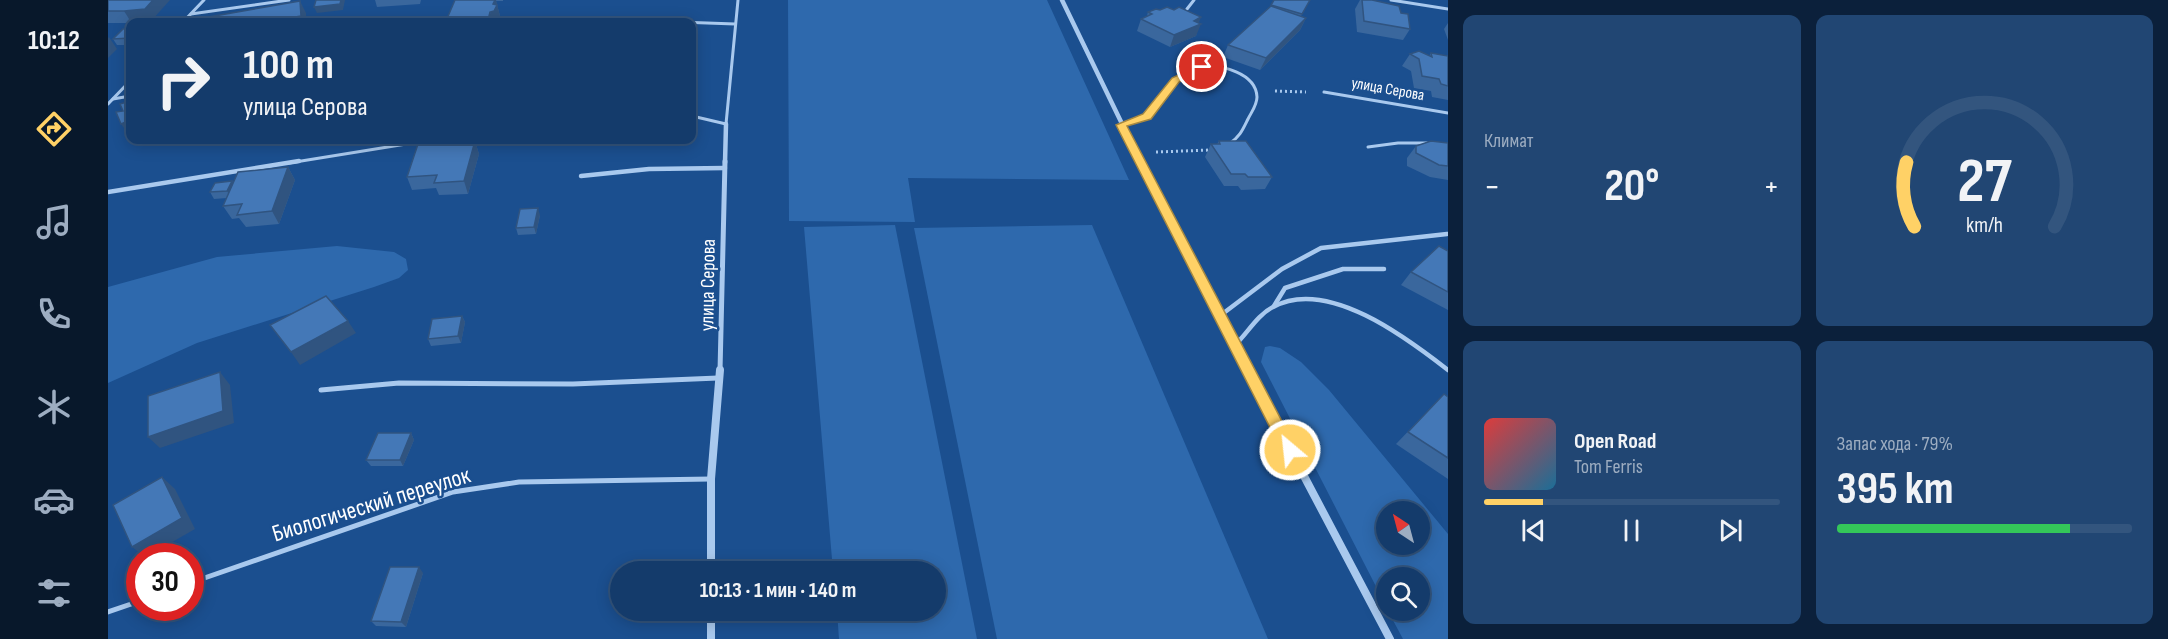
<!DOCTYPE html>
<html lang="ru">
<head>
<meta charset="utf-8">
<style>
  :root { --surface:#143b6b; --page:#214673; --text:#f1f3f6; --muted:#9dadc1; --line:#33557e; --accent:#ffd166 }
  body { margin:0; font-family:"Sofia Sans Condensed",sans-serif; background:var(--page); color:var(--text); height:100vh; display:flex; flex-direction:column; font-size:22px; white-space:nowrap }
  * { box-sizing:border-box; margin:0 }
  p { font-size:20px; color:var(--muted) }
  .icon { flex:none; width:33px; height:33px; fill:none; stroke:currentColor; stroke-width:2; stroke-linecap:round; stroke-linejoin:round }
  .map { position:relative; flex:1; overflow:hidden }
  .panel { display:flex; flex-direction:column; gap:15px; padding:15px; background:#0b203b; width:720px }
  .panel>* { flex:none }
  .guide { position:absolute; left:18px; top:18px; width:570px; height:126px; border-radius:12px; box-shadow:0 3px 15px #0003,0 0 0 2px var(--line); background:#143b6b; color:var(--text); overflow:hidden }
  .needle { width:39px; rotate:324deg }
  .buttons { position:absolute; left:1268px; top:501px; display:grid; gap:12px }
  .buttons a { display:grid; place-items:center; width:54px; height:54px; border-radius:50%; background:var(--surface); box-shadow:0 3px 15px #0003,0 0 0 2px var(--line); font-size:30px }
  .speed { position:absolute; left:18px; top:543px; display:flex; gap:12px; font-size:30px; font-weight:700; text-align:center }
  .speed>* { display:grid; place-content:center; width:78px; height:78px; border-radius:50%; background:var(--surface); box-shadow:0 3px 15px #0003,0 0 0 2px var(--line); line-height:1 }
  .speed .limit { border:9px solid #d22; background:#fff; color:#111 }
  .pin { position:absolute; display:grid; place-items:center; width:51px; height:51px; color:#fff; margin:-26px; border:3px solid #fff; border-radius:50%; box-shadow:0 2px 6px #0007 }
  .me { position:absolute; width:66px; margin:-33px; rotate:332deg; stroke-linejoin:round; filter:drop-shadow(0 0 4px #0008) }
  .turn { display:flex; align-items:center; gap:21px; height:126px; padding:0 18px; font-size:27px }
  .turn .icon { width:78px; height:78px; stroke-width:2.5 }
  .turn b { display:block; font-size:42px; line-height:51px }
  .big { font-size:45px; font-weight:700; line-height:1.1 }
  .panel .tile { flex:1; display:flex; flex-direction:column; justify-content:center; gap:9px; min-width:0; padding:0 21px; border-radius:12px; background:var(--page) }
  .panel .dial { align-items:center; gap:0 }
  .dial svg { height:156px; overflow:visible; fill:none; stroke:var(--line); stroke-width:7; stroke-linecap:round; text-anchor:middle }
  .dial text { fill:var(--text); stroke:none }
  .song { display:flex; align-items:center; gap:18px }
  .cover { width:72px; height:72px; border-radius:9px; background:linear-gradient(135deg,hsl(0 70% 55%),hsl(200 70% 35%)) }
  .played { height:6px; border-radius:3px; background:linear-gradient(90deg,var(--accent) 20%,var(--line) 20%) }
  .keys { display:flex; justify-content:space-around; direction:ltr }
  .heat { display:flex; justify-content:space-between; align-items:center; font-size:33px; direction:ltr }
  .charge { height:9px; border-radius:4px; background:linear-gradient(90deg,#34c759 79%,var(--line) 0) }
  .panel .tiles { flex:1; display:grid; gap:15px; grid-template-columns:repeat(2,1fr) }
  .trip { position:absolute; left:502px; top:561px; width:336px; height:60px; border-radius:30px; background:var(--surface); box-shadow:0 3px 15px #0003,0 0 0 2px var(--line); font-weight:700; line-height:60px; text-align:center }
  main { display:flex; flex:1; min-height:0 }
  .tabs { display:flex; flex-direction:column; width:108px; justify-content:space-around; align-items:center; background:#08182b; color:var(--muted) }
  .tabs .icon { width:42px; height:42px }
  .tabs .selected { color:var(--accent) }
  .tabs b { font-size:27px; color:var(--text) }
  .map>svg:first-child { display:block }
  .green { fill:#2e69ad; fill-rule:evenodd }
  .lines { fill:none; stroke-linecap:round; stroke-linejoin:round }
  .path { stroke:#a9c9ee; stroke-width:3; stroke-dasharray:2 3; stroke-linecap:butt }
  .service-far2 { stroke:#a9c9ee; stroke-width:3 }
  .service-far1 { stroke:#a9c9ee; stroke-width:4.5 }
  .service { stroke:#a9c9ee; stroke-width:5 }
  .minor-far2 { stroke:#a9c9ee; stroke-width:4.5 }
  .minor-far1 { stroke:#a9c9ee; stroke-width:5 }
  .minor { stroke:#a9c9ee; stroke-width:8 }
  .wall { fill:#3a679d }
  .shaded-wall { fill:#305480 }
  .building { fill:#4478b7; stroke:#305480; stroke-width:1.5 }
  .route { fill:#ffd166; stroke:#a68842; stroke-width:1.5 }
  .labels { text-anchor:middle; stroke-width:5; stroke-linejoin:round; paint-order:stroke }
  .far-street-label { font-size:16px; fill:#fff; stroke:#1b4f8f }
  .street-label { font-size:20px; fill:#fff; stroke:#1b4f8f }
  .near-street-label { font-size:24px; fill:#fff; stroke:#1b4f8f }
</style>
</head>
<body>
<main>
<nav class="tabs">
<b>10:12</b>
<svg class="icon selected" aria-label="directions" viewBox="0 0 24 24"><path d="M12 3l9 9-9 9-9-9zM9 14v-3h6M13 9l2 2-2 2"/></svg>
<svg class="icon" aria-label="music" viewBox="0 0 24 24"><path d="M9 18V5l10-2v13"/><circle cx="6" cy="18" r="3"/><circle cx="16" cy="16" r="3"/></svg>
<svg class="icon" aria-label="phone" viewBox="0 0 24 24"><path d="M5 4h4l2 5-3 2q2 4 5 5l2-3 5 2v4C11 20 4 13 5 4z"/></svg>
<svg class="icon" aria-label="climate" viewBox="0 0 24 24"><path d="M12 3v18M4 7l16 10M4 17L20 7"/></svg>
<svg class="icon" aria-label="car" viewBox="0 0 24 24"><path d="M5 17H2v-5l4-1 3-4h7l3 4 3 1v5h-3M9 17h6M6 11h13"/><circle cx="7" cy="17" r="2"/><circle cx="17" cy="17" r="2"/></svg>
<svg class="icon" aria-label="filters" viewBox="0 0 24 24"><path d="M4 7h16M4 17h16"/><circle cx="9" cy="7" r="2"/><circle cx="15" cy="17" r="2"/></svg>
</nav>
<div class="map">
<svg width="1340" height="639" viewBox="0 0 1340 639">
  <rect width="100%" height="100%" fill="#1b4f8f"/>
  <g class="green">
    <polygon points="680,0 939,0 1021,180 800,178 807,222 681,221"/>
    <polygon points="787,225 869,639 731,639 729,611 828,610 828,572 725,571 696,227"/>
    <polygon points="984,225 1160,639 889,639 806,228"/>
    <polygon points="229,246 286,252 298,259 300,270 291,278 266,287 89,343 0,383 0,287 109,257"/>
    <path d="M1162,346L1172,348L1193,362L1221,390L1340,534V639H1295L1280,611L1311,610V578H1278V606L1153,362L1157,347ZM1278,512H1311V544H1278Z"/>
  </g>
  <g class="lines">
    <g class="path">
      <polyline points="1167,91 1198,92"/>
      <polyline points="1048,152 1103,150"/>
    </g>
    <g class="service-far2">
      <polyline points="1283,0 1340,9"/>
      <polyline points="1079,9 1086,0"/>
      <polyline points="83,14 181,0"/>
      <polyline points="75,22 96,0"/>
      <polyline points="571,22 627,24"/>
      <polyline points="1216,92 1340,113"/>
      <polyline points="5,99 22,96"/>
      <polyline points="0,104 22,81"/>
      <polyline points="584,116 618,124 630,0"/>
      <path d="M1013,125C1022,122 1032,122 1040,116C1060,101 1065,72 1093,67C1113,64 1148,73 1149,97C1149,105 1144,111 1140,119C1135,129 1132,137 1121,144"/>
      <polyline points="1260,147 1290,143 1319,143"/>
      <polyline points="181,163 323,140"/>
    </g>
    <g class="service-far1">
      <polyline points="473,176 541,169 617,168"/>
      <polyline points="0,192 191,161"/>
      <polyline points="1166,306 1177,288 1235,269 1276,269"/>
      <polyline points="1113,315 1174,269 1213,248 1339,234"/>
      <path d="M1126,346C1139,334 1149,315 1165,307C1219,277 1299,338 1340,370"/>
    </g>
    <g class="service">
      <polyline points="213,390 291,383 465,384 610,378"/>
      <polyline points="82,583 345,492 411,482 603,479"/>
      <polyline points="0,612 32,601"/>
    </g>
    <g class="minor-far2">
      <polyline points="954,0 1033,163"/>
      <polyline points="617,163 618,124"/>
    </g>
    <g class="minor-far1">
      <polyline points="1033,161 1141,371"/>
      <polyline points="612,371 617,161"/>
    </g>
    <g class="minor">
      <polyline points="1140,370 1282,639"/>
      <polyline points="603,572 603,479 612,370"/>
      <polyline points="603,610 603,639"/>
    </g>
  </g>
  <g class="wall">
    <polygon points="0,0 44,20 22,23 0,23"/>
    <polygon points="267,0 313,0 312,4 269,7"/>
    <polygon points="347,0 395,0 395,1 388,1 392,16 390,22 338,22 338,21"/>
    <polygon points="1166,0 1202,0 1193,16 1198,18 1192,30 1152,70 1115,57 1120,45 1162,7"/>
    <polygon points="1252,0 1264,0 1293,13 1302,29 1295,40 1249,32 1247,9"/>
    <polygon points="1052,10 1091,23 1088,36 1062,47 1029,31 1033,19 1039,16 1040,12"/>
    <polygon points="1340,23 1340,40 1336,29"/>
    <polygon points="22,28 22,45 9,45 5,39"/>
    <polygon points="1323,53 1340,56 1340,100 1324,97 1323,91 1306,88 1303,71 1294,66 1302,54 1321,56"/>
    <polygon points="367,141 371,154 360,194 331,195 328,188 304,190 299,177"/>
    <polygon points="1111,141 1164,177 1157,189 1133,190 1130,186 1116,186 1097,157 1103,144 1109,144"/>
    <polygon points="1340,143 1340,180 1322,177 1299,166 1299,158 1308,146"/>
    <polygon points="180,167 187,180 171,224 138,227 131,218 124,219 115,206 119,198 106,199 102,192 124,181 126,183"/>
    <polygon points="432,215 428,234 410,235 408,228"/>
    <polygon points="1340,251 1340,310 1293,285 1303,272"/>
    <polygon points="354,316 357,322 353,343 323,346 320,339"/>
    <polygon points="1336,394 1340,397 1340,479 1288,444"/>
    <polygon points="303,433 306,440 295,466 263,466 258,460"/>
    <polygon points="315,573 298,627 268,626 263,621"/>
  </g>
  <g class="shaded-wall">
    <polygon points="45,0 62,0 44,20 23,22 16,11"/>
    <polygon points="233,0 237,0 235,10 209,13 206,7"/>
    <polygon points="387,0 388,0 392,16 390,22 381,22 380,20"/>
    <polygon points="192,1 198,13 198,22 158,22"/>
    <polygon points="1093,17 1090,25 1093,24 1088,36 1062,47 1066,35 1086,21"/>
    <polygon points="1198,18 1192,30 1152,70 1158,58"/>
    <polygon points="1,37 9,49 0,58 0,38"/>
    <polygon points="20,121 22,125 22,136 13,124"/>
    <polygon points="45,140 56,140 47,142"/>
    <polygon points="367,141 371,154 360,194 356,181"/>
    <polygon points="180,167 187,180 171,224 164,211"/>
    <polygon points="124,181 128,188 123,197 119,191"/>
    <polygon points="430,208 432,215 428,234 426,227"/>
    <polygon points="354,316 357,322 353,343 350,336"/>
    <polygon points="240,321 248,333 192,365 183,352"/>
    <polygon points="112,372 122,385 126,423 52,448 40,437"/>
    <polygon points="303,433 306,440 295,466 292,460"/>
    <polygon points="54,477 67,489 87,529 40,556 36,556 24,547"/>
    <polygon points="311,567 315,573 298,627 293,622"/>
  </g>
  <g class="building">
    <polygon points="0,0 45,0 37,9 16,11 0,11"/>
    <polygon points="208,0 233,0 232,4 206,7"/>
    <polygon points="347,0 387,0 385,4 389,5 386,11 382,12 380,20 338,21"/>
    <polygon points="1166,0 1202,0 1194,14 1163,5"/>
    <polygon points="1254,0 1264,0 1291,6 1293,13 1300,14 1302,29 1256,21"/>
    <polygon points="192,1 193,16 158,22 94,22 95,18"/>
    <polygon points="1163,6 1198,18 1158,58 1120,45"/>
    <polygon points="1059,7 1066,10 1071,7 1093,17 1086,21 1093,24 1066,35 1033,19 1044,14 1040,12 1048,9 1052,10"/>
    <polygon points="22,28 22,38 5,39 15,29"/>
    <polygon points="1311,51 1324,57 1323,53 1340,56 1340,86 1333,84 1331,79 1314,76 1311,59 1302,54"/>
    <polygon points="22,101 22,126 20,121 13,124 8,112 15,111 12,104"/>
    <polygon points="367,141 356,181 326,183 329,175 299,177 310,144"/>
    <polygon points="1111,141 1138,141 1164,177 1140,177 1137,174 1123,174 1103,144 1112,144"/>
    <polygon points="1323,141 1340,143 1340,166 1331,165 1308,153 1308,146"/>
    <polygon points="180,167 164,211 129,215 134,204 115,206 130,172"/>
    <polygon points="124,181 119,191 102,192 107,183"/>
    <polygon points="430,208 426,227 408,228 412,209"/>
    <polygon points="1331,246 1340,251 1340,292 1303,272"/>
    <polygon points="218,296 240,321 183,352 162,325"/>
    <polygon points="354,316 350,336 320,339 324,319"/>
    <polygon points="112,372 115,411 40,437 40,396"/>
    <polygon points="1336,394 1340,397 1340,458 1300,432"/>
    <polygon points="270,433 303,433 292,460 258,460"/>
    <polygon points="54,477 74,518 24,547 5,505"/>
    <polygon points="282,567 311,567 293,622 263,621"/>
  </g>
  <polygon class="route" points="1091,65 1099,67 1071,82 1043,119 1019,126 1187,446 1190,450 1187,455 1182,457 1176,455 1008,125 1035,114 1064,78"/>
  <g class="labels">
    <g class="far-street-label">
      <text transform="translate(1280 88) rotate(10)" y="6">улица Серова</text>
    </g>
    <g class="street-label">
      <text transform="translate(599 285) rotate(-89)" y="7">улица Серова</text>
    </g>
    <g class="near-street-label">
      <text transform="translate(263 504) rotate(-17)" y="8">Биологический переулок</text>
    </g>
  </g>
</svg>
<div class="buttons">
<a><svg class="needle" viewBox="-14 -14 28 28"><path d="M0-13l5 13h-10z" fill="#e53935"/><path d="M0 13l5-13h-10z" fill="#9dadc1"/></svg></a>
<a><svg class="icon" aria-label="search" viewBox="0 0 24 24"><circle cx="10" cy="10" r="6"/><path d="M15 15l6 6"/></svg></a>
</div>
<div class="speed"><div class="limit">30</div></div>
<div class="pin" style="left:1094px;top:67px;background:#d93025"><svg class="icon" aria-label="arrive" viewBox="0 0 24 24"><path d="M6 21V4h12l-3 4 3 4H6"/></svg></div>
<svg class="me" style="left:1182px;top:450px" viewBox="-20 -20 40 40"><circle r="17" fill="#ffd166" stroke="#fff" stroke-width="3"/><path d="M0-11L8 9 0 5-8 9z" fill="#fff"/></svg>
<div class="trip">10:13 · 1 мин · 140 m</div>
<div class="guide">
<div class="turn"><svg class="icon" aria-label="right" viewBox="0 0 24 24"><path d="M7 20v-9h11M14 6l5 5-5 5"/></svg><div><b>100 m</b>улица Серова</div></div>
</div>
</div>
<section class="panel">
<div class="tiles">
<div class="tile"><p>Климат</p>
<div class="heat"><a>−</a><b class="big">20°</b><a>+</a></div>
</div>
<div class="tile dial"><svg viewBox="0 0 100 80">
<path d="M14 69A42 42 0 1 1 86 69"/>
<path d="M14 69A42 42 0 0 1 10 36" stroke="#ffd166"/>
<text x="50" y="56" font-size="32" font-weight="700">27</text>
<text x="50" y="72" font-size="11">km/h</text>
</svg></div>
<div class="tile">
<div class="song"><i class="cover"></i><div><b>Open Road</b><p>Tom Ferris</p></div></div>
<div class="played"></div>
<div class="keys"><svg class="icon" aria-label="previous" viewBox="0 0 24 24"><path d="M18 5L8 12l10 7zM5 5v14"/></svg><svg class="icon" aria-label="pause" viewBox="0 0 24 24"><path d="M8 5v14M16 5v14"/></svg><svg class="icon" aria-label="next" viewBox="0 0 24 24"><path d="M6 5l10 7-10 7zM19 5v14"/></svg></div>
</div>
<div class="tile"><p>Запас хода · 79%</p><b class="big">395 km</b><div class="charge"></div></div>
</div>
</section>
</main>
</body>
</html>
